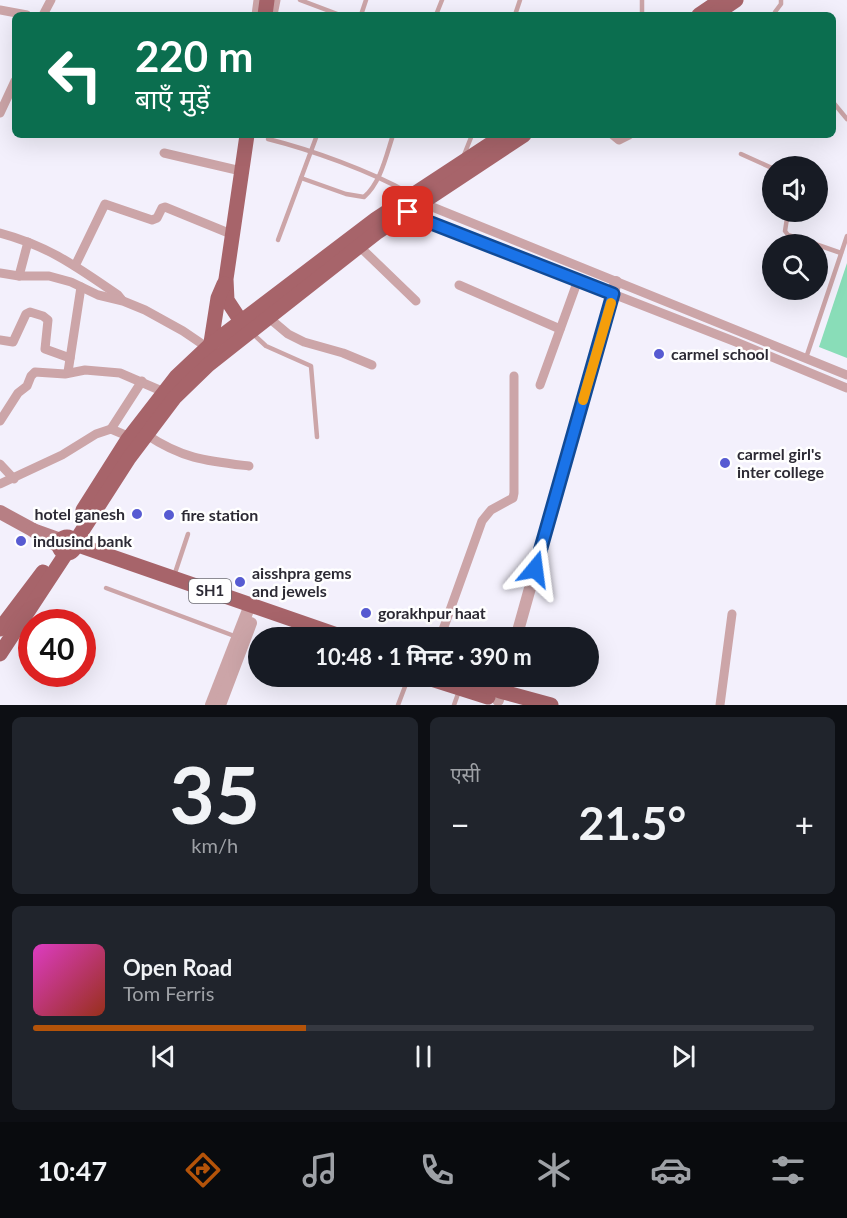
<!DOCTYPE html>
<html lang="hi">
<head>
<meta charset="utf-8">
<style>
  :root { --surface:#171b24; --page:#20242c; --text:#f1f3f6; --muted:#9ea1a6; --line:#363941; --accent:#b45309 }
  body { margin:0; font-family:Lato,"Noto Sans Devanagari",sans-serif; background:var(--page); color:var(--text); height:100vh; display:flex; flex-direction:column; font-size:22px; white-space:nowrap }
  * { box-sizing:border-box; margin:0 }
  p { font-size:20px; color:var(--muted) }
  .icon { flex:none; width:33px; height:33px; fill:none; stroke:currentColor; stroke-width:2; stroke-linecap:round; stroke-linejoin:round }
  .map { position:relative; height:705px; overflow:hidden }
  .sheet { display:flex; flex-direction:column; gap:12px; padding:12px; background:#0d0f14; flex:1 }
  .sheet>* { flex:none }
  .hud { position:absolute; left:12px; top:12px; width:824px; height:126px; border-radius:9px; box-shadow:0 6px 24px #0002; background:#0b6e4f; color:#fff; overflow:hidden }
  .buttons { position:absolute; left:762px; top:156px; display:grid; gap:12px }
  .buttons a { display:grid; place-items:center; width:66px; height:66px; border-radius:50%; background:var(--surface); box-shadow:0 6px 24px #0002; font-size:30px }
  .speed { position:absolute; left:18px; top:609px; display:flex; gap:12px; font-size:30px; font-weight:700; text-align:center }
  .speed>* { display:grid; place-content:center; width:78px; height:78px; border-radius:50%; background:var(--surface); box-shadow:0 6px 24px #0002; line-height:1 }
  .speed .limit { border:9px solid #d22; background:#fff; color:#111 }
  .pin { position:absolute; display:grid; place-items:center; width:51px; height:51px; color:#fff; margin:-26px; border-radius:12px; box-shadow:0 3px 9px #0006 }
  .me { position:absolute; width:66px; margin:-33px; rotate:16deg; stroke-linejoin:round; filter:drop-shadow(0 0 4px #0008) }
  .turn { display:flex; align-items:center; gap:21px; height:126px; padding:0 24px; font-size:27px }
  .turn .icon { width:78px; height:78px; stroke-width:2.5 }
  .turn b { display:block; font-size:42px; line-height:51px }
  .big { font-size:45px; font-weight:700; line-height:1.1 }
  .sheet .card { flex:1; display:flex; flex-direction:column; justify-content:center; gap:9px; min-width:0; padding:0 21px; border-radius:9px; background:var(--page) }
  .sheet .dial { align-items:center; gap:0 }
  .dial b { font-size:78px; line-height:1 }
  .song { display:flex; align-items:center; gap:18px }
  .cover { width:72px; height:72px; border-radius:9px; background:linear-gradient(135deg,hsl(310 70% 55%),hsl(10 70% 35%)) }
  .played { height:6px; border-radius:3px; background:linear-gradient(90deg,var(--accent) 35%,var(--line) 35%) }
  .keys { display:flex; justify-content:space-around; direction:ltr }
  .heat { display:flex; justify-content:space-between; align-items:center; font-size:33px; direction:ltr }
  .sheet .tiles { flex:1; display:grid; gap:12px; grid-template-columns:1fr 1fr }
  .card:last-child { grid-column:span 2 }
  .trip { position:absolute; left:248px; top:627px; width:351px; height:60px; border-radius:30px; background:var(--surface); box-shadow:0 6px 24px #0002; font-weight:700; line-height:60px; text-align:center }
  .tabs { display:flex; height:96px; justify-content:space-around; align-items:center; background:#090b0e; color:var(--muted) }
  .tabs .icon { width:42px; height:42px }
  .tabs .selected { color:var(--accent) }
  .tabs b { font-size:27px; color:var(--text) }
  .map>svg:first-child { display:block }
  .green { fill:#89ddb8 }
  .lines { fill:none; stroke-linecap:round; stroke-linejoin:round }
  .service { stroke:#cca5a8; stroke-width:4.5 }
  .minor { stroke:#cca5a8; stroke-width:9 }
  .tertiary { stroke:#cca5a8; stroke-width:12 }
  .secondary { stroke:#b77f84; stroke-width:14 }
  .primary { stroke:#a7646a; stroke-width:15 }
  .route-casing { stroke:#114b97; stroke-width:15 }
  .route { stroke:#1a73e8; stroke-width:10 }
  .slow { stroke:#f59e0b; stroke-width:10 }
  .poi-dot { fill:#575bd2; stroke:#fff; stroke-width:2 }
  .labels { text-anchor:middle; stroke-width:5; stroke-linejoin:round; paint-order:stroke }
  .shield { fill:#fff; stroke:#6c6b72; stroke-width:1.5 }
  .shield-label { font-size:15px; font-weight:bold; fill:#2d2b35 }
  .poi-label { font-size:16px; font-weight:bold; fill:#2d2b35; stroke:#fff; text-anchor:start }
</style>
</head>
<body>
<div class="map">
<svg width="847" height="705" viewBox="0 0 847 705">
  <rect width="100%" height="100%" fill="#f3f0fc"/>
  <polygon class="green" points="847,263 847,358 819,347"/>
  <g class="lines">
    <g class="service">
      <polyline points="300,0 340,15"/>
      <polyline points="642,0 642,15"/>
      <polyline points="361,15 366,0"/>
      <polyline points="436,15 442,0"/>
      <polyline points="515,15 520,0"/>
      <polyline points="777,15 775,12 781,4 781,0"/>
      <polyline points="832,101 847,119"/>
      <path d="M268,139C312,150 370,171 409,193"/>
      <polyline points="741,154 772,168"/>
      <polyline points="464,155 472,135"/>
      <path d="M301,178L346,194L364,197C381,182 386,156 393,135"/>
      <polyline points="788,212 785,231 788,235 816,244"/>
      <polyline points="278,240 317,135"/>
      <polyline points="818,245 841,253"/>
      <polyline points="253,334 266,346 311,366 317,437"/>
      <polyline points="806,358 847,236"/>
      <polyline points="174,576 188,534"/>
      <polyline points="106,588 237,637"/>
      <polyline points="398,705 409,676"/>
      <polyline points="454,705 459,691"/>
    </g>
    <g class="minor">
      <polyline points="0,10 27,15"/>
      <polyline points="43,15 51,0"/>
      <polyline points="256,15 258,0"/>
      <polyline points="273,15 276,0"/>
      <polyline points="0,113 15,81"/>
      <polyline points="613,135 619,140 629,135"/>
      <polyline points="164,153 241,171"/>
      <polyline points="420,202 847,375"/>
      <polyline points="407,211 426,221 736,342 847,388"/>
      <path d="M0,233C49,246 77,267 118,295L122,300"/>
      <polyline points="360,247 416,301"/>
      <polyline points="75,266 105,204 152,220 157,218 162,208 165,207 231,234"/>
      <polyline points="0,273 19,276 49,276 71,282 98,295 123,301 145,310 183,331 208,348"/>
      <polyline points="19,276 28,242"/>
      <polyline points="459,285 560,329"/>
      <polyline points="269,318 288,334 304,342 343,353 372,365"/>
      <polyline points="0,340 13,342 26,314 30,312 43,316 48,320 45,349 70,358"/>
      <polyline points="68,372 81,287"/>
      <polyline points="540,385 578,280"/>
      <polyline points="0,421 18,393 27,386 31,376 35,372 65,374 85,370 120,373 164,392"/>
      <polyline points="111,429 142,381"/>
      <path d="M147,435C183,459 207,461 249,466"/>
      <polyline points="0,464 14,479"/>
      <polyline points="0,484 62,455 96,434 111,429 130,437"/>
      <polyline points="440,638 482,521 491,510 513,498 514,493 514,376"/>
      <polyline points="720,705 732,614"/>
    </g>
    <g class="tertiary">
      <polyline points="516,638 616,282"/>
      <polyline points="498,700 504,676"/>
      <polyline points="211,705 250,605"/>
      <polyline points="220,705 251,623"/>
    </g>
    <g class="secondary">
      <polyline points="0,512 33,530"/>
      <polyline points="60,546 44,539 33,530 61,540"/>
    </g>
    <g class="primary">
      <polyline points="265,15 267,0"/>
      <polyline points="699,15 721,0"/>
      <polyline points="714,15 736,0"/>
      <polyline points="246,329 227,300 226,279 247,135"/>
      <polyline points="210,349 218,298 224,284"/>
      <polyline points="83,510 128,439 176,377 210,345 376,219 504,135"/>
      <circle cx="67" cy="545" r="8"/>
      <polyline points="75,542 129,458 175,397 208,365 376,233 524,135"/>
      <polyline points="75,544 346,638"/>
      <polyline points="0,629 43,572"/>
      <polyline points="0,654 67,552"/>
      <polyline points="422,676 488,697"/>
      <polyline points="459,676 500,691 551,705"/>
    </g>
  </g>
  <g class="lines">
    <defs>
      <polyline id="route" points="408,212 426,221 613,294 535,569"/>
    </defs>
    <use href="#route" class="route-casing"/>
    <use href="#route" class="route"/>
    <polyline class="slow" points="583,400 611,303"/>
  </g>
  <g class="poi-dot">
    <circle cx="659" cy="354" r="6"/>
    <circle cx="725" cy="463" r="6"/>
    <circle cx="137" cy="514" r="6"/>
    <circle cx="169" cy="515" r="6"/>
    <circle cx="21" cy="541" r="6"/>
    <circle cx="240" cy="582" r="6"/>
    <circle cx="366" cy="613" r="6"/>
  </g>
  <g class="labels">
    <rect class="shield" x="189" y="579" width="42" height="24" rx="4.5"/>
    <g class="shield-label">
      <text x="210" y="596">SH1</text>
    </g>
    <g class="poi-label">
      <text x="671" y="360">carmel school</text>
      <text x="737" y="460">carmel girl's<tspan x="737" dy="18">inter college</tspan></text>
      <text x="125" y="520" text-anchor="end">hotel ganesh</text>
      <text x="181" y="521">fire station</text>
      <text x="33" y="547">indusind bank</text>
      <text x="252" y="579">aisshpra gems<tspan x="252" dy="18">and jewels</tspan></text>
      <text x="378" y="619">gorakhpur haat</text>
    </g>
  </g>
</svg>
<div class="buttons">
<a><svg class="icon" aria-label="sound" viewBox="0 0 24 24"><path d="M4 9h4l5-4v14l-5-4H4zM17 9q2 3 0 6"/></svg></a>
<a><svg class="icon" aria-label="search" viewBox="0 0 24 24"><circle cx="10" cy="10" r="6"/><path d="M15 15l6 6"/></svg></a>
</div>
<div class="speed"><div class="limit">40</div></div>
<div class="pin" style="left:408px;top:212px;background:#d93025"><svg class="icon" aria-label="arrive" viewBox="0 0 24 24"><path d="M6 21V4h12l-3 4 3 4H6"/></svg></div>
<svg class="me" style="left:535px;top:569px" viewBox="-20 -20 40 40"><path d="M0-17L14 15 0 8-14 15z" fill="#1a73e8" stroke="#fff" stroke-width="4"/></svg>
<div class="trip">10:48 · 1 मिनट · 390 m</div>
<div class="hud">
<div class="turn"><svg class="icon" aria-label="left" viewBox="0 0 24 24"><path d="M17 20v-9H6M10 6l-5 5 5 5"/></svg><div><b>220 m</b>बाएँ मुड़ें</div></div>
</div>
</div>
<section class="sheet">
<div class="tiles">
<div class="card dial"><b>35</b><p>km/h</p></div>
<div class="card"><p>एसी</p>
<div class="heat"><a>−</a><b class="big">21.5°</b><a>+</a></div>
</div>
<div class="card">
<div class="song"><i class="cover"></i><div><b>Open Road</b><p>Tom Ferris</p></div></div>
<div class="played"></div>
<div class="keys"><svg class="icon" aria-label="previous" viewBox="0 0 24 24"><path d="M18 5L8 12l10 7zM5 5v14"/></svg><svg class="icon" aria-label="pause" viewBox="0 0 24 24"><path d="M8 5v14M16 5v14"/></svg><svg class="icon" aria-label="next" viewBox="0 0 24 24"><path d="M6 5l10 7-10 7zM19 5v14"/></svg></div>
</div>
</div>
</section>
<nav class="tabs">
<b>10:47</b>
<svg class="icon selected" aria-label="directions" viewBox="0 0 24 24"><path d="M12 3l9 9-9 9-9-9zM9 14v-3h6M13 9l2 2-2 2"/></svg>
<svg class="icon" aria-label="music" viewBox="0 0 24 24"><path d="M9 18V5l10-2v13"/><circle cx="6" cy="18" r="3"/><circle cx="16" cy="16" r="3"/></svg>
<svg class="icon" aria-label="phone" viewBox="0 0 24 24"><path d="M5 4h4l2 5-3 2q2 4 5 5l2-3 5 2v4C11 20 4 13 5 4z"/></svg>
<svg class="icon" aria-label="climate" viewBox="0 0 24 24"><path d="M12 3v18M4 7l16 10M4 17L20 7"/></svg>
<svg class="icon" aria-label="car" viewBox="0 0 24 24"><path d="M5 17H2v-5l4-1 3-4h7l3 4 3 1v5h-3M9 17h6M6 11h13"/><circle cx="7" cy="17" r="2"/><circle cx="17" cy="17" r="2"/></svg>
<svg class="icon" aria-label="filters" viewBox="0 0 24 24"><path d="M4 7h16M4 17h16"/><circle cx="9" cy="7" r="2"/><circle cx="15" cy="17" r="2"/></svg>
</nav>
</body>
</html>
